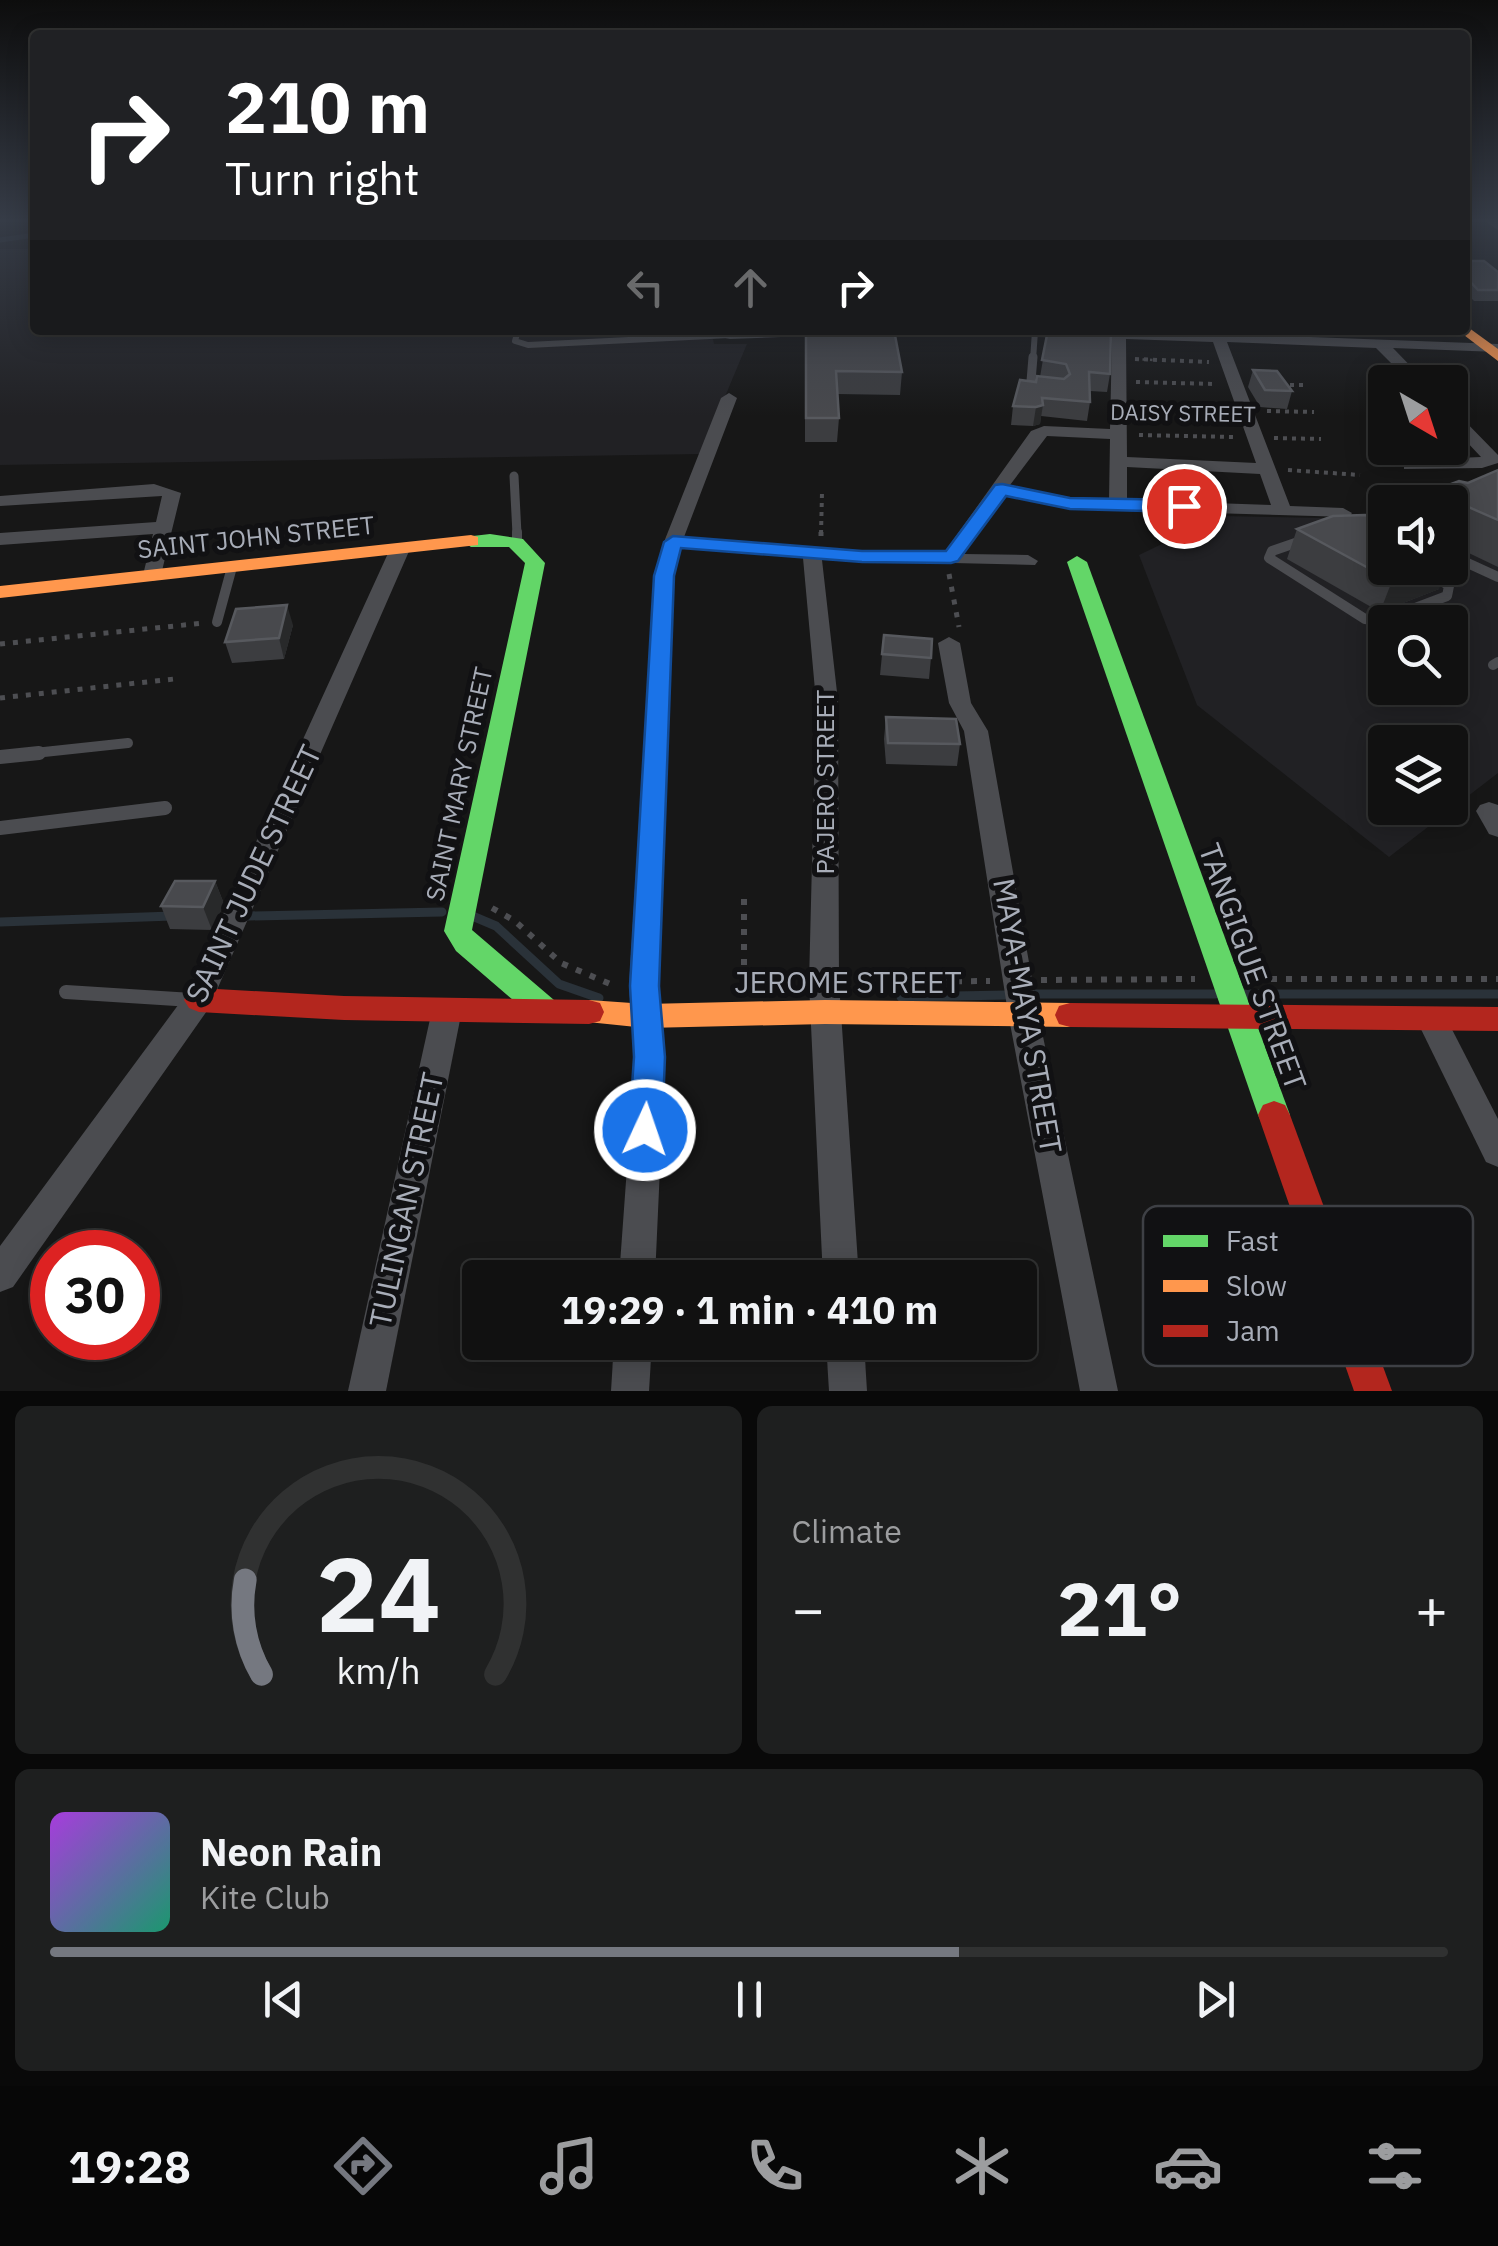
<!DOCTYPE html>
<html lang="en">
<head>
<meta charset="utf-8">
<style>
  :root { --surface:#111; --page:#1e1f1f; --text:#f1f3f6; --muted:#9c9d9f; --line:#303131; --accent:#757880 }
  body { margin:0; font-family:"IBM Plex Sans",sans-serif; background:var(--page); color:var(--text); height:100vh; display:flex; flex-direction:column; font-size:38px; white-space:nowrap }
  * { box-sizing:border-box; margin:0 }
  p { font-size:32px; color:var(--muted) }
  .icon { flex:none; width:55px; height:55px; fill:none; stroke:currentColor; stroke-width:2; stroke-linecap:round; stroke-linejoin:round }
  .map { position:relative; height:1391px; overflow:hidden }
  .panel { display:flex; flex-direction:column; gap:15px; padding:15px; background:#090909; flex:1 }
  .panel>* { flex:none }
  .guide { position:absolute; left:30px; top:30px; width:1440px; height:305px; border-radius:10px; box-shadow:0 5px 25px #0003,0 0 0 2px var(--line); background:#202124; color:#fff; overflow:hidden }
  .needle { width:65px; rotate:141deg }
  .tools { position:absolute; left:1368px; top:365px; display:grid; gap:20px }
  .tools a { display:grid; place-items:center; width:100px; height:100px; border-radius:10px; background:var(--surface); box-shadow:0 5px 25px #0003,0 0 0 2px var(--line); font-size:50px }
  .speed { position:absolute; left:30px; top:1230px; display:flex; gap:20px; font-size:50px; font-weight:700; text-align:center }
  .speed>* { display:grid; place-content:center; width:130px; height:130px; border-radius:50%; background:var(--surface); box-shadow:0 5px 25px #0003,0 0 0 2px var(--line); line-height:1 }
  .speed .limit { border:15px solid #d22; background:#fff; color:#111 }
  .pin { position:absolute; display:grid; place-items:center; width:85px; height:85px; color:#fff; margin:-42px; border:5px solid #fff; border-radius:50%; box-shadow:0 2px 10px #0007 }
  .me { position:absolute; width:110px; margin:-55px; rotate:3deg; stroke-linejoin:round; filter:drop-shadow(0 0 8px #0008) }
  .turn { display:flex; align-items:center; gap:35px; height:210px; padding:0 30px; font-size:45px }
  .turn .icon { width:130px; height:130px; stroke-width:2.5 }
  .turn b { display:block; font-size:70px; line-height:85px }
  .lanes { display:flex; align-items:center; height:95px; padding:0 30px; background:#0003; justify-content:center; gap:50px; direction:ltr }
  .lanes .off { opacity:.35 }
  .big { font-size:75px; font-weight:700; line-height:1.1 }
  .panel .card { flex:1; display:flex; flex-direction:column; justify-content:center; gap:15px; min-width:0; padding:0 35px; border-radius:15px; background:var(--page) }
  .panel .dial { align-items:center; gap:0 }
  .dial svg { height:260px; overflow:visible; fill:none; stroke:var(--line); stroke-width:7; stroke-linecap:round; text-anchor:middle }
  .dial text { fill:var(--text); stroke:none }
  .song { display:flex; align-items:center; gap:30px }
  .cover { width:120px; height:120px; border-radius:15px; background:linear-gradient(135deg,hsl(280 70% 55%),hsl(160 70% 35%)) }
  .played { height:10px; border-radius:5px; background:linear-gradient(90deg,var(--accent) 65%,var(--line) 65%) }
  .keys { display:flex; justify-content:space-around; direction:ltr }
  .heat { display:flex; justify-content:space-between; align-items:center; font-size:55px; direction:ltr }
  .panel .tiles { flex:1; display:grid; gap:15px; grid-template-columns:1fr 1fr }
  .card:last-child { grid-column:span 2 }
  .trip { position:absolute; left:462px; top:1260px; width:575px; height:100px; border-radius:10px; background:var(--surface); box-shadow:0 5px 25px #0003,0 0 0 2px var(--line); font-weight:700; line-height:100px; text-align:center }
  .tabs { display:flex; height:160px; justify-content:space-around; align-items:center; background:#070707; color:var(--muted) }
  .tabs .icon { width:70px; height:70px }
  .tabs .on { color:var(--accent) }
  .tabs b { font-size:45px; color:var(--text) }
  .map>svg:first-child { display:block }
  .built { fill:#212124; fill-rule:evenodd }
  .lines { fill:none; stroke-linecap:round; stroke-linejoin:round }
  .stream-far1 { stroke:#2a3239; stroke-width:5 }
  .stream { stroke:#2a3239; stroke-width:9 }
  .path-far3 { stroke:#4d4e52; stroke-width:2.5; stroke-dasharray:2.5 5; stroke-linecap:butt }
  .path-far2 { stroke:#4d4e52; stroke-width:4; stroke-dasharray:4 5; stroke-linecap:butt }
  .path-far1 { stroke:#4d4e52; stroke-width:5; stroke-dasharray:5 8; stroke-linecap:butt }
  .path { stroke:#4d4e52; stroke-width:6; stroke-dasharray:6 9; stroke-linecap:butt }
  .lane-far3 { stroke:#4b4c50; stroke-width:6 }
  .lane-far2 { stroke:#4b4c50; stroke-width:9 }
  .lane-far1 { stroke:#4b4c50; stroke-width:10 }
  .lane { stroke:#4b4c50; stroke-width:14 }
  .street { fill:#4b4c50; fill-rule:evenodd }
  .fast { fill:#63d668; fill-rule:evenodd }
  .slow { fill:#ff974d; fill-rule:evenodd }
  .jam { fill:#b3261e; fill-rule:evenodd }
  .wall { fill:#3c3d40 }
  .shaded-wall { fill:#28292a }
  .building { fill:#48494d; stroke:#57595e; stroke-width:2.5 }
  .route { fill:#1a73e8; stroke:#114b97; stroke-width:2.5 }
  .labels { text-anchor:middle; stroke-width:10; stroke-linejoin:round; paint-order:stroke }
  .far-street-label { font-size:22px; fill:#a8adb8; stroke:#111113 }
  .street-label { font-size:25px; fill:#a8adb8; stroke:#111113 }
  .near-street-label { font-size:30px; fill:#a8adb8; stroke:#111113 }
  .key { fill:#111113; stroke:#3e4045; stroke-width:2.5 }
  .key-label { font-size:28px; fill:#a8adb8 }
</style>
</head>
<body>
<div class="map">
<svg width="1498" height="1391" viewBox="0 0 1498 1391">
  <rect width="100%" height="100%" fill="#171717"/>
  <g class="built">
    <polygon points="0,249 35,249 35,330 711,330 714,344 747,344 701,454 0,465"/>
    <path d="M1498,483V773L1389,857L1197,705L1139,555L1220,516L1385,519V568H1450V502ZM1385,622H1450V688H1385ZM1385,742H1450V808H1385Z"/>
  </g>
  <g class="lines">
    <polyline class="stream-far1" points="0,240 35,235"/>
    <g class="stream">
      <polyline points="470,915 496,926 559,984 599,998"/>
      <polyline points="249,916 442,912"/>
      <polyline points="0,922 173,916"/>
      <polyline points="1031,994 1215,994"/>
      <polyline points="1243,994 1498,994"/>
      <polyline points="901,997 1007,995"/>
    </g>
    <polyline class="path-far3" points="1135,359 1154,360"/>
    <g class="path-far2">
      <polyline points="1135,359 1209,362"/>
      <polyline points="1136,382 1215,384"/>
      <polyline points="1281,385 1308,385"/>
      <polyline points="1137,409 1226,411"/>
      <polyline points="1267,411 1314,412"/>
      <polyline points="1139,435 1233,437"/>
      <polyline points="1274,438 1321,439"/>
      <polyline points="1288,470 1360,475"/>
      <polyline points="821,534 822,493"/>
    </g>
    <g class="path-far1">
      <polyline points="821,536 821,532"/>
      <polyline points="949,574 959,627"/>
      <polyline points="0,644 204,623"/>
      <polyline points="0,698 174,679"/>
    </g>
    <g class="path">
      <polyline points="744,899 744,985"/>
      <polyline points="492,908 515,921 561,963 610,984"/>
      <polyline points="1256,979 1498,979"/>
      <polyline points="1041,980 1195,979"/>
      <polyline points="866,982 990,981"/>
    </g>
    <g class="lane-far3">
      <polyline points="518,330 515,341 528,345 730,335"/>
      <polyline points="1033,360 1035,331"/>
    </g>
    <g class="lane-far2">
      <polyline points="1033,357 1031,381 1040,388"/>
      <polyline points="514,476 517,534"/>
    </g>
    <g class="lane-far1">
      <polyline points="517,532 517,542"/>
      <polyline points="1304,540 1272,551 1269,558 1365,619 1381,621 1447,596 1449,586 1424,568"/>
      <polyline points="1450,555 1498,577"/>
      <polyline points="217,622 232,567"/>
      <polyline points="1493,665 1498,662"/>
      <polyline points="16,755 128,743"/>
    </g>
    <g class="lane">
      <polyline points="0,757 39,753"/>
      <polyline points="0,828 165,808"/>
      <polyline points="66,992 192,1000"/>
    </g>
    <g class="street">
      <polygon points="1485,221 1498,221 1498,230"/>
      <polygon points="722,330 838,330 839,331 832,335 730,339 725,338"/>
      <path d="M858,330H1126L1498,344V352L1393,348L1426,382H1410L1376,348L1227,342L1290,506L1343,508L1352,513L1349,517L1070,509L1004,495L963,554L1028,555L1038,561L1035,565L822,560L838,701L839,983L859,1278H823L809,983L816,701L803,558L681,548L674,576L659,987L665,1057L655,1278H619L635,1057L629,987L654,576L664,542L721,398L729,393L737,398L684,537L862,551L944,553L1031,431L1044,426L1110,429L1112,338L864,335ZM1126,339L1213,342L1256,463L1127,457ZM1047,436L1110,439L1109,500L1070,499L1010,485ZM1127,467L1260,474L1271,505L1127,500Z"/>
      <polygon points="1450,410 1456,412 1498,455 1498,463 1482,468 1404,469 1404,461 1410,460 1481,457 1450,424"/>
      <polygon points="154,484 181,493 160,579 153,581 143,575 153,534 0,545 0,533 156,522 162,496 0,506 0,496"/>
      <polygon points="400,543 410,549 209,1008 13,1287 0,1292 0,1246 187,993 390,549"/>
      <polygon points="949,637 960,643 971,703 988,731 1038,1013 1118,1391 1080,1391 1008,1013 964,731 949,703 938,643"/>
      <polygon points="1489,802 1498,805 1498,837 1489,834 1476,811 1480,805"/>
      <polygon points="447,998 457,1001 462,1010 386,1391 348,1391 432,1010 437,1001"/>
      <polygon points="1431,1007 1442,1010 1498,1119 1498,1167 1486,1162 1416,1019 1420,1010"/>
      <polygon points="614,1342 652,1342 649,1391 611,1391"/>
      <polygon points="826,1342 864,1342 867,1391 829,1391"/>
    </g>
    <g class="fast">
      <polygon points="490,534 523,539 545,563 472,930 554,1000 559,1009 554,1018 544,1021 534,1018 456,951 444,931 525,563 509,547 471,547 462,541 464,537"/>
      <polygon points="1077,556 1087,562 1290,1115 1285,1125 1274,1129 1263,1125 1258,1115 1067,562"/>
    </g>
    <g class="slow">
      <polygon points="1465,325 1498,349 1498,361 1460,332 1465,330"/>
      <polygon points="471,535 478,537 478,545 0,598 0,586"/>
      <polygon points="589,1000 646,1004 825,1000 1070,1003 1081,1006 1085,1015 1081,1024 1070,1027 825,1024 646,1028 578,1021 574,1012 578,1003"/>
    </g>
    <g class="jam">
      <polygon points="199,988 344,996 589,1000 600,1003 604,1012 600,1021 589,1024 344,1020 199,1012 189,1008 184,1000 189,992"/>
      <polygon points="1070,1003 1498,1007 1498,1031 1070,1027 1059,1024 1055,1015 1059,1006"/>
      <polygon points="1274,1101 1285,1105 1290,1115 1392,1391 1354,1391 1258,1115 1263,1105"/>
    </g>
  </g>
  <g class="wall">
    <polygon points="1465,261 1498,272 1498,301 1474,301 1465,291"/>
    <polygon points="805,330 902,372 900,395 837,394 839,418 837,442 805,442"/>
    <polygon points="1048,330 1110,374 1107,392 1090,391 1090,402 1087,421 1041,416 1040,424 1033,426 1011,425 1013,406 1040,377"/>
    <polygon points="1253,370 1292,391 1287,409 1260,407 1248,387"/>
    <polygon points="1498,470 1498,567 1450,544 1450,502 1428,502 1432,491 1468,483"/>
    <polygon points="1297,529 1439,589 1380,612 1287,559"/>
    <polygon points="293,625 284,659 232,663 225,642"/>
    <polygon points="884,635 931,658 929,679 880,675"/>
    <polygon points="886,717 960,744 957,766 886,764 884,739"/>
    <polygon points="215,881 224,904 212,930 170,929 161,906"/>
  </g>
  <g class="shaded-wall">
    <polygon points="1043,405 1040,424 1033,426 1036,407"/>
    <polygon points="1429,568 1448,568 1439,589 1380,612 1392,581"/>
    <polygon points="287,605 293,625 284,659 279,638"/>
    <polygon points="215,881 224,904 212,930 203,907"/>
  </g>
  <g class="building">
    <polygon points="1465,261 1484,261 1498,272 1498,290 1478,290 1465,276"/>
    <polygon points="806,330 894,330 902,372 836,371 839,418 806,418"/>
    <polygon points="1048,330 1111,330 1110,374 1089,372 1090,402 1042,398 1043,405 1036,407 1013,406 1020,380 1036,382 1037,376 1064,379 1070,374 1066,364 1042,360"/>
    <polygon points="1253,370 1277,371 1292,391 1265,390"/>
    <polygon points="1498,470 1498,520 1432,491 1459,481 1468,483"/>
    <polygon points="1365,515 1385,522 1385,568 1429,568 1392,581 1297,529 1333,516"/>
    <polygon points="287,605 279,638 225,642 236,609"/>
    <polygon points="884,635 932,639 931,658 882,654"/>
    <polygon points="886,717 956,719 960,744 888,743"/>
    <polygon points="175,881 215,881 203,907 161,906"/>
  </g>
  <linearGradient id="sky" x2="0" y2="1"><stop stop-color="#0d0d0d"/><stop offset="0.53" stop-color="#363c47"/><stop offset="1" stop-color="#363c47" stop-opacity="0"/></linearGradient>
  <rect width="1498" height="416" fill="url(#sky)"/>
  <polygon class="route" points="1002,484 1070,498 1184,500 1193,506 1184,512 1070,509 1006,496 958,561 951,563 862,562 681,548 674,576 659,986 665,1057 662,1130 657,1141 645,1145 634,1141 629,1130 634,1057 630,986 654,576 664,542 673,536 862,551 946,551 995,485"/>
  <g class="labels">
    <g class="far-street-label">
      <text transform="translate(1183 413) rotate(1)" y="8">DAISY STREET</text>
    </g>
    <g class="street-label">
      <text transform="translate(256 537) rotate(-6)" y="9">SAINT JOHN STREET</text>
      <text transform="translate(825 782) rotate(-90)" y="9">PAJERO STREET</text>
      <text transform="translate(459 784) rotate(-78)" y="9">SAINT MARY STREET</text>
    </g>
    <g class="near-street-label">
      <text transform="translate(254 874) rotate(-65)" y="10">SAINT JUDE STREET</text>
      <text transform="translate(1252 967) rotate(70)" y="10">TANGIGUE STREET</text>
      <text x="848" y="993">JEROME STREET</text>
      <text transform="translate(1027 1016) rotate(80)" y="10">MAYA-MAYA STREET</text>
      <text transform="translate(407 1200) rotate(-78)" y="10">TULINGAN STREET</text>
    </g>
  </g>
  <rect x="1143" y="1206" width="330" height="160" rx="15" class="key"/>
  <rect x="1163" y="1235" width="45" height="12" fill="#63d668"/>
  <rect x="1163" y="1280" width="45" height="12" fill="#ff974d"/>
  <rect x="1163" y="1325" width="45" height="12" fill="#b3261e"/>
  <g class="key-label">
    <text x="1226" y="1251">Fast</text>
    <text x="1226" y="1296">Slow</text>
    <text x="1226" y="1341">Jam</text>
  </g>
</svg>
<div class="tools">
<a><svg class="needle" viewBox="-14 -14 28 28"><path d="M0-13l5 13h-10z" fill="#e53935"/><path d="M0 13l5-13h-10z" fill="#9c9d9f"/></svg></a>
<a><svg class="icon" aria-label="sound" viewBox="0 0 24 24"><path d="M4 9h4l5-4v14l-5-4H4zM17 9q2 3 0 6"/></svg></a>
<a><svg class="icon" aria-label="search" viewBox="0 0 24 24"><circle cx="10" cy="10" r="6"/><path d="M15 15l6 6"/></svg></a>
<a><svg class="icon" aria-label="layers" viewBox="0 0 24 24"><path d="M12 4l9 5-9 5-9-5zM3 14l9 5 9-5"/></svg></a>
</div>
<div class="speed"><div class="limit">30</div></div>
<div class="pin" style="left:1184px;top:506px;background:#d93025"><svg class="icon" aria-label="arrive" viewBox="0 0 24 24"><path d="M6 21V4h12l-3 4 3 4H6"/></svg></div>
<svg class="me" style="left:645px;top:1130px" viewBox="-20 -20 40 40"><circle r="17" fill="#1a73e8" stroke="#fff" stroke-width="3"/><path d="M0-11L8 9 0 5-8 9z" fill="#fff"/></svg>
<div class="trip">19:29 · 1 min · 410 m</div>
<div class="guide">
<div class="turn"><svg class="icon" aria-label="right" viewBox="0 0 24 24"><path d="M7 20v-9h11M14 6l5 5-5 5"/></svg><div><b>210 m</b>Turn right</div></div>
<div class="lanes"><svg class="icon off" aria-label="left" viewBox="0 0 24 24"><path d="M17 20v-9H6M10 6l-5 5 5 5"/></svg><svg class="icon off" aria-label="ahead" viewBox="0 0 24 24"><path d="M12 20V5M6 11l6-6 6 6"/></svg><svg class="icon" aria-label="right" viewBox="0 0 24 24"><path d="M7 20v-9h11M14 6l5 5-5 5"/></svg></div>
</div>
</div>
<section class="panel">
<div class="tiles">
<div class="card dial"><svg viewBox="0 0 100 80">
<path d="M14 69A42 42 0 1 1 86 69"/>
<path d="M14 69A42 42 0 0 1 9 40" stroke="#757880"/>
<text x="50" y="56" font-size="32" font-weight="700">24</text>
<text x="50" y="72" font-size="11">km/h</text>
</svg></div>
<div class="card"><p>Climate</p>
<div class="heat"><a>−</a><b class="big">21°</b><a>+</a></div>
</div>
<div class="card">
<div class="song"><i class="cover"></i><div><b>Neon Rain</b><p>Kite Club</p></div></div>
<div class="played"></div>
<div class="keys"><svg class="icon" aria-label="previous" viewBox="0 0 24 24"><path d="M18 5L8 12l10 7zM5 5v14"/></svg><svg class="icon" aria-label="pause" viewBox="0 0 24 24"><path d="M8 5v14M16 5v14"/></svg><svg class="icon" aria-label="next" viewBox="0 0 24 24"><path d="M6 5l10 7-10 7zM19 5v14"/></svg></div>
</div>
</div>
</section>
<nav class="tabs">
<b>19:28</b>
<svg class="icon on" aria-label="directions" viewBox="0 0 24 24"><path d="M12 3l9 9-9 9-9-9zM9 14v-3h6M13 9l2 2-2 2"/></svg>
<svg class="icon" aria-label="music" viewBox="0 0 24 24"><path d="M9 18V5l10-2v13"/><circle cx="6" cy="18" r="3"/><circle cx="16" cy="16" r="3"/></svg>
<svg class="icon" aria-label="phone" viewBox="0 0 24 24"><path d="M5 4h4l2 5-3 2q2 4 5 5l2-3 5 2v4C11 20 4 13 5 4z"/></svg>
<svg class="icon" aria-label="climate" viewBox="0 0 24 24"><path d="M12 3v18M4 7l16 10M4 17L20 7"/></svg>
<svg class="icon" aria-label="car" viewBox="0 0 24 24"><path d="M5 17H2v-5l4-1 3-4h7l3 4 3 1v5h-3M9 17h6M6 11h13"/><circle cx="7" cy="17" r="2"/><circle cx="17" cy="17" r="2"/></svg>
<svg class="icon" aria-label="filters" viewBox="0 0 24 24"><path d="M4 7h16M4 17h16"/><circle cx="9" cy="7" r="2"/><circle cx="15" cy="17" r="2"/></svg>
</nav>
</body>
</html>
